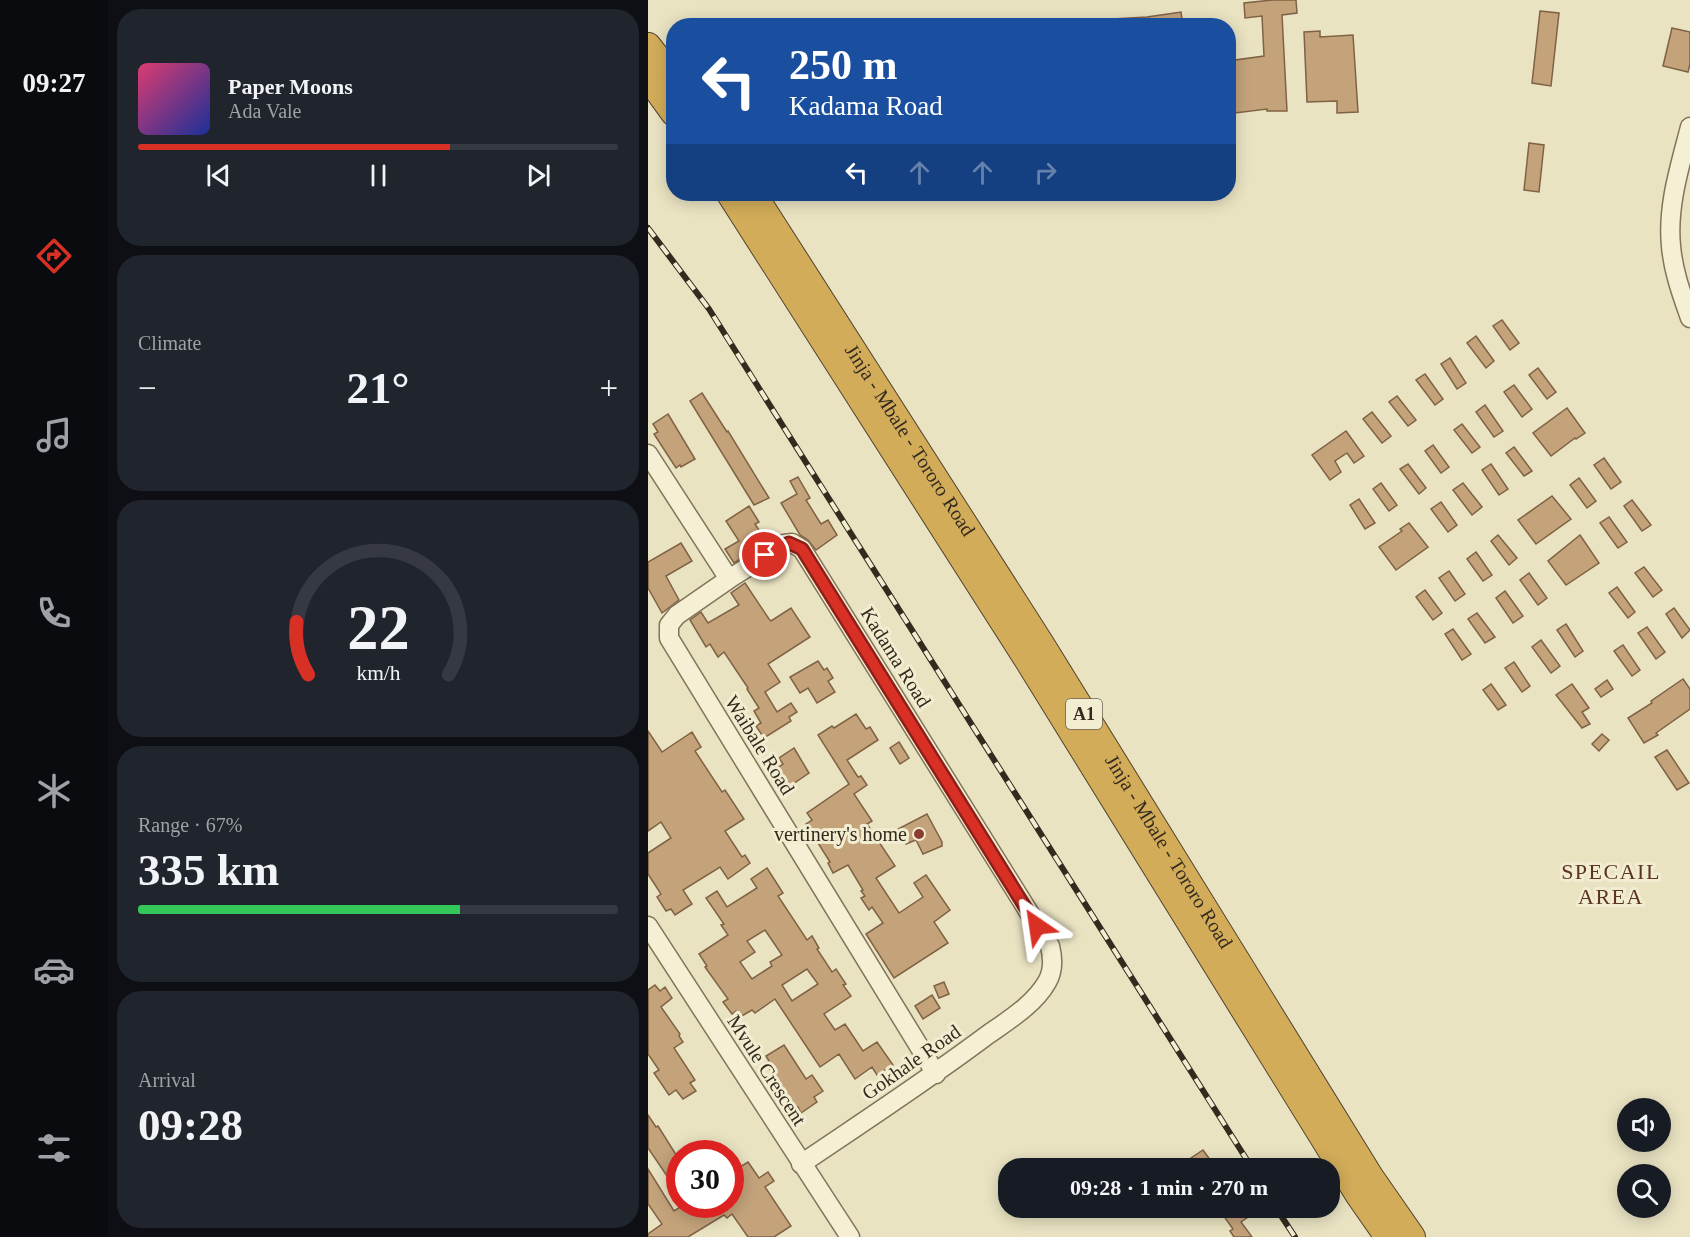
<!DOCTYPE html>
<html lang="en">
<head>
<meta charset="utf-8">
<style>
  :root { --surface:#171b24; --page:#20242c; --text:#f1f3f6; --muted:#9ea1a6; --line:#363941; --accent:#d93025 }
  body { margin:0; font-family:Georgia,serif; background:var(--page); color:var(--text); height:100vh; display:flex; flex-direction:column; font-size:22px; white-space:nowrap }
  * { box-sizing:border-box; margin:0 }
  p { font-size:20px; color:var(--muted) }
  .icon { flex:none; width:33px; height:33px; fill:none; stroke:currentColor; stroke-width:2; stroke-linecap:round; stroke-linejoin:round }
  .map { position:relative; flex:1; overflow:hidden }
  .panel { display:flex; flex-direction:column; gap:9px; padding:9px; background:#0d0f14; width:540px }
  .panel>* { flex:none }
  .guide { position:absolute; left:18px; top:18px; width:570px; height:183px; border-radius:24px; box-shadow:0 3px 15px #0003; background:#1a4fa0; color:#fff; overflow:hidden }
  .buttons { position:absolute; left:969px; top:1098px; display:grid; gap:12px }
  .buttons a { display:grid; place-items:center; width:54px; height:54px; border-radius:50%; background:var(--surface); box-shadow:0 3px 15px #0003; font-size:30px }
  .speed { position:absolute; left:18px; top:1140px; display:flex; gap:12px; font-size:30px; font-weight:700; text-align:center }
  .speed>* { display:grid; place-content:center; width:78px; height:78px; border-radius:50%; background:var(--surface); box-shadow:0 3px 15px #0003; line-height:1 }
  .speed .limit { border:9px solid #d22; background:#fff; color:#111 }
  .pin { position:absolute; display:grid; place-items:center; width:51px; height:51px; color:#fff; margin:-26px; border:3px solid #fff; border-radius:50%; box-shadow:0 2px 6px #0007 }
  .me { position:absolute; width:66px; margin:-33px; rotate:328deg; stroke-linejoin:round; filter:drop-shadow(0 0 4px #0008) }
  .turn { display:flex; align-items:center; gap:21px; height:126px; padding:0 24px; font-size:27px }
  .turn .icon { width:78px; height:78px; stroke-width:2.5 }
  .turn b { display:block; font-size:42px; line-height:51px }
  .lanes { display:flex; align-items:center; height:57px; padding:0 24px; background:#0003; justify-content:center; gap:30px; direction:ltr }
  .lanes .off { opacity:.35 }
  .big { font-size:45px; font-weight:800; line-height:1.1 }
  .panel .widget { flex:1; display:flex; flex-direction:column; justify-content:center; gap:9px; min-width:0; padding:0 21px; border-radius:24px; background:var(--page) }
  .panel .dial { align-items:center; gap:0 }
  .dial svg { height:156px; overflow:visible; fill:none; stroke:var(--line); stroke-width:7; stroke-linecap:round; text-anchor:middle }
  .dial text { fill:var(--text); stroke:none }
  .song { display:flex; align-items:center; gap:18px }
  .cover { width:72px; height:72px; border-radius:9px; background:linear-gradient(135deg,hsl(340 70% 55%),hsl(230 70% 35%)) }
  .played { height:6px; border-radius:3px; background:linear-gradient(90deg,var(--accent) 65%,var(--line) 65%) }
  .keys { display:flex; justify-content:space-around; direction:ltr }
  .heat { display:flex; justify-content:space-between; align-items:center; font-size:33px; direction:ltr }
  .charge { height:9px; border-radius:4px; background:linear-gradient(90deg,#34c759 67%,var(--line) 0) }
  .trip { position:absolute; left:350px; top:1158px; width:342px; height:60px; border-radius:24px; background:var(--surface); box-shadow:0 3px 15px #0003; font-weight:800; line-height:60px; text-align:center }
  main { display:flex; flex:1; min-height:0 }
  .tabs { display:flex; flex-direction:column; width:108px; justify-content:space-around; align-items:center; background:#090b0e; color:var(--muted) }
  .tabs .icon { width:42px; height:42px }
  .tabs .selected { color:var(--accent) }
  .tabs b { font-size:27px; color:var(--text) }
  .map>svg:first-child { display:block }
  .building { fill:#c4a37b; stroke:#7f6243; stroke-width:1.5; fill-rule:evenodd }
  .lines { fill:none; stroke-linecap:round; stroke-linejoin:round }
  .minor-casing { stroke:#82745b; stroke-width:21 }
  .highway-casing { stroke:#50422f; stroke-width:28 }
  .minor { stroke:#f5f0d4; stroke-width:18 }
  .highway { stroke:#d2ac59; stroke-width:26 }
  .rail-casing { stroke:#332b1e; stroke-width:6 }
  .rail { stroke:#f2ecd1; stroke-width:4; stroke-dasharray:11; stroke-linecap:butt }
  .route-casing { stroke:#8d1f18; stroke-width:15 }
  .route { stroke:#d93025; stroke-width:10 }
  .poi-dot { fill:#8b3b30; stroke:#f2ecd1; stroke-width:2 }
  .labels { text-anchor:middle; stroke-width:6; stroke-linejoin:round; paint-order:stroke }
  .shield { fill:#f2ecd1; stroke:#6c6554; stroke-width:1.5 }
  .shield-label { font-size:18px; font-weight:bold; fill:#332b1e }
  .street-label { font-size:20px; fill:#332b1e; stroke:#f2ecd1 }
  .poi-label { font-size:20px; fill:#332b1e; stroke:#f2ecd1; text-anchor:end }
  .quarter-label { font-size:22px; letter-spacing:1.5px; fill:#5b3521; stroke:#f2ecd1 }
</style>
</head>
<body>
<main>
<nav class="tabs">
<b>09:27</b>
<svg class="icon selected" aria-label="directions" viewBox="0 0 24 24"><path d="M12 3l9 9-9 9-9-9zM9 14v-3h6M13 9l2 2-2 2"/></svg>
<svg class="icon" aria-label="music" viewBox="0 0 24 24"><path d="M9 18V5l10-2v13"/><circle cx="6" cy="18" r="3"/><circle cx="16" cy="16" r="3"/></svg>
<svg class="icon" aria-label="phone" viewBox="0 0 24 24"><path d="M5 4h4l2 5-3 2q2 4 5 5l2-3 5 2v4C11 20 4 13 5 4z"/></svg>
<svg class="icon" aria-label="climate" viewBox="0 0 24 24"><path d="M12 3v18M4 7l16 10M4 17L20 7"/></svg>
<svg class="icon" aria-label="car" viewBox="0 0 24 24"><path d="M5 17H2v-5l4-1 3-4h7l3 4 3 1v5h-3M9 17h6M6 11h13"/><circle cx="7" cy="17" r="2"/><circle cx="17" cy="17" r="2"/></svg>
<svg class="icon" aria-label="filters" viewBox="0 0 24 24"><path d="M4 7h16M4 17h16"/><circle cx="9" cy="7" r="2"/><circle cx="15" cy="17" r="2"/></svg>
</nav>
<section class="panel">
<div class="widget">
<div class="song"><i class="cover"></i><div><b>Paper Moons</b><p>Ada Vale</p></div></div>
<div class="played"></div>
<div class="keys"><svg class="icon" aria-label="previous" viewBox="0 0 24 24"><path d="M18 5L8 12l10 7zM5 5v14"/></svg><svg class="icon" aria-label="pause" viewBox="0 0 24 24"><path d="M8 5v14M16 5v14"/></svg><svg class="icon" aria-label="next" viewBox="0 0 24 24"><path d="M6 5l10 7-10 7zM19 5v14"/></svg></div>
</div>
<div class="widget"><p>Climate</p>
<div class="heat"><a>−</a><b class="big">21°</b><a>+</a></div>
</div>
<div class="widget dial"><svg viewBox="0 0 100 80">
<path d="M14 69A42 42 0 1 1 86 69"/>
<path d="M14 69A42 42 0 0 1 8 42" stroke="#d93025"/>
<text x="50" y="56" font-size="32" font-weight="700">22</text>
<text x="50" y="72" font-size="11">km/h</text>
</svg></div>
<div class="widget"><p>Range · 67%</p><b class="big">335 km</b><div class="charge"></div></div>
<div class="widget"><p>Arrival</p><b class="big">09:28</b></div>
</section>
<div class="map">
<svg width="1042" height="1237" viewBox="0 0 1042 1237">
  <rect width="100%" height="100%" fill="#e9e3c2"/>
  <g class="building">
    <polygon points="624,0 648,0 649,13 634,15 639,111 619,111 619,109 587,113 580,61 616,56 614,16 597,18 596,3"/>
    <polygon points="892,11 911,13 903,86 884,83"/>
    <polygon points="533,12 535,26 465,26 465,19 499,17"/>
    <polygon points="1024,28 1042,32 1042,64 1040,72 1015,66"/>
    <polygon points="672,31 672,37 705,35 710,112 689,113 689,101 659,102 656,32"/>
    <polygon points="881,143 896,145 891,192 876,190"/>
    <polygon points="854,320 871,343 862,350 845,326"/>
    <polygon points="828,336 846,361 838,368 819,343"/>
    <polygon points="802,358 818,383 809,389 793,364"/>
    <polygon points="890,368 908,392 899,399 881,375"/>
    <polygon points="777,374 795,399 787,405 768,380"/>
    <polygon points="866,385 884,409 874,417 856,392"/>
    <polygon points="54,393 79,432 80,431 121,498 106,505 42,401"/>
    <polygon points="749,396 768,420 760,426 741,402"/>
    <polygon points="837,405 855,431 846,437 828,412"/>
    <polygon points="919,408 937,433 928,439 927,438 903,456 885,433"/>
    <polygon points="724,412 743,436 734,443 715,419"/>
    <polygon points="20,414 47,459 33,467 32,465 28,468 6,434 10,432 5,424"/>
    <polygon points="814,424 832,447 824,453 806,430"/>
    <polygon points="698,431 716,456 706,463 699,453 687,461 693,472 682,480 664,455"/>
    <polygon points="785,445 801,467 793,473 777,451"/>
    <polygon points="866,447 884,471 876,476 858,453"/>
    <polygon points="956,458 973,482 963,489 946,465"/>
    <polygon points="760,464 778,488 771,494 752,469"/>
    <polygon points="843,464 860,489 851,495 834,470"/>
    <polygon points="150,477 162,498 158,500 173,524 180,520 189,535 168,550 160,540 152,535 133,503 149,494 142,481"/>
    <polygon points="931,478 948,501 939,508 922,485"/>
    <polygon points="733,483 749,505 741,511 725,489"/>
    <polygon points="815,483 834,507 824,515 805,490"/>
    <polygon points="904,496 923,519 888,544 870,520"/>
    <polygon points="711,499 727,523 717,529 702,505"/>
    <polygon points="984,500 1003,525 994,531 976,506"/>
    <polygon points="793,502 809,525 800,532 783,509"/>
    <polygon points="101,506 111,522 107,524 119,542 86,563 77,549 91,541 78,521"/>
    <polygon points="961,517 979,542 970,548 952,523"/>
    <polygon points="761,523 780,547 748,570 731,547 754,531 752,529"/>
    <polygon points="850,535 869,558 861,565 843,541"/>
    <polygon points="932,535 951,563 918,585 900,561"/>
    <polygon points="33,543 44,561 18,576 31,600 14,613 0,588 0,562"/>
    <polygon points="828,552 844,575 835,581 819,559"/>
    <polygon points="996,567 1014,590 1005,597 987,573"/>
    <polygon points="801,571 817,594 807,601 791,578"/>
    <polygon points="881,573 899,598 890,605 872,580"/>
    <polygon points="97,583 121,619 123,621 143,608 162,637 120,664 132,682 117,692 129,712 143,703 149,712 141,717 143,721 116,738 108,726 113,723 106,711 111,708 99,689 100,688 76,652 70,657 62,644 58,647 42,620 53,612 60,623 91,605 83,593"/>
    <polygon points="969,587 987,612 980,618 961,593"/>
    <polygon points="777,590 794,613 785,620 768,597"/>
    <polygon points="857,591 875,616 865,623 848,598"/>
    <polygon points="1026,608 1042,630 1034,638 1018,614"/>
    <polygon points="829,613 847,637 837,643 820,619"/>
    <polygon points="918,624 935,651 927,657 909,630"/>
    <polygon points="999,627 1017,652 1008,659 990,633"/>
    <polygon points="805,629 823,654 814,660 797,634"/>
    <polygon points="893,640 912,666 903,673 884,647"/>
    <polygon points="975,645 992,670 984,676 966,651"/>
    <polygon points="170,661 176,670 179,668 185,678 180,681 187,692 169,703 160,688 152,693 142,677"/>
    <polygon points="866,662 882,686 874,692 857,668"/>
    <polygon points="1035,679 1042,689 1042,709 1008,733 1010,735 996,743 980,718 1004,703 1003,701"/>
    <polygon points="959,680 965,689 953,697 947,689"/>
    <polygon points="843,684 858,705 850,710 835,690"/>
    <polygon points="924,684 941,708 934,712 942,724 934,728 908,695"/>
    <polygon points="208,714 218,729 222,727 230,740 199,760 210,777 213,776 219,785 206,794 224,821 219,824 247,866 228,878 251,913 275,897 266,883 278,875 302,910 286,922 300,943 246,978 218,934 235,923 224,907 221,910 213,898 217,896 213,891 215,890 200,865 185,873 180,863 182,862 158,824 164,820 159,813 201,784 170,735 184,726 186,728"/>
    <polygon points="0,731 14,752 44,732 53,747 47,751 74,792 77,790 96,819 77,831 94,857 97,855 102,863 80,879 72,867 35,890 44,904 27,915 23,909 18,911 9,897 13,894 0,874 0,853 23,838 13,822 0,831"/>
    <polygon points="954,734 961,740 951,751 944,744"/>
    <polygon points="251,742 261,758 252,764 242,748"/>
    <polygon points="146,748 161,773 139,788 134,780 130,783 123,772 135,764 131,758"/>
    <polygon points="1019,750 1041,783 1029,790 1007,757"/>
    <polygon points="279,814 294,842 294,846 275,854 268,840 258,844 250,829"/>
    <path d="M119,868L135,893L130,896L159,940L164,936L171,948L169,949L184,972L188,969L198,984L195,985L203,996L176,1014L187,1030L197,1024L215,1051L229,1042L245,1065L229,1075L224,1067L207,1079L191,1054L172,1067L127,999L107,1013L104,1010L92,1017L88,1011L84,1014L75,1002L80,999L57,967L59,966L51,954L80,935L73,925L76,924L58,898L69,891L79,907L109,888L103,879ZM117,930L134,955L122,962L124,966L104,979L92,962L107,952L99,941ZM159,969L170,984L144,1001L134,985Z"/>
    <polygon points="296,982 301,994 291,998 286,986"/>
    <polygon points="7,985 12,991 17,987 24,998 13,1007 32,1034 31,1036 35,1042 26,1048 47,1080 42,1083 48,1091 35,1099 28,1090 21,1095 6,1073 11,1070 0,1054 0,990"/>
    <polygon points="284,995 292,1008 275,1019 267,1006"/>
    <polygon points="136,1045 158,1079 164,1075 175,1091 166,1097 169,1102 153,1113 150,1107 147,1110 118,1063 121,1061 118,1056"/>
    <polygon points="0,1115 8,1127 10,1126 32,1161 32,1168 19,1176 0,1148"/>
    <polygon points="555,1150 568,1168 528,1168"/>
    <polygon points="100,1162 111,1178 120,1172 126,1181 117,1187 143,1226 126,1237 100,1237 84,1214 79,1218 76,1215 40,1237 0,1237 0,1234 14,1224 0,1204 0,1169 26,1211 37,1204 82,1204 82,1173"/>
    <polygon points="570,1208 598,1208 603,1215 593,1222 604,1237 586,1237 582,1231 585,1229"/>
  </g>
  <g class="lines">
    <defs>
      <g id="minor">
        <path d="M1042,127C1032,166 1019,206 1023,246C1025,271 1034,295 1042,318"/>
        <polyline points="0,454 81,579"/>
        <polyline points="0,926 202,1237"/>
        <path d="M153,1164C215,1122 278,1081 338,1036C359,1021 386,1005 399,982C406,970 405,958 402,946L154,549L144,543L136,544L81,579L29,615L21,625V638L288,1074"/>
      </g>
      <g id="highway">
        <polyline points="0,46 26,79"/>
        <polyline points="0,77 26,113"/>
        <polyline points="82,194 379,659 710,1194 740,1237"/>
        <path id="s1" d="M105,194L393,644L723,1178L764,1237"/>
      </g>
    </defs>
    <use href="#minor" class="minor-casing"/>
    <use href="#highway" class="highway-casing"/>
    <use href="#minor" class="minor"/>
    <use href="#highway" class="highway"/>
    <defs>
      <g id="rail">
        <polyline points="0,228 61,309 604,1168"/>
        <polyline points="628,1208 647,1237"/>
      </g>
    </defs>
    <use href="#rail" class="rail-casing"/>
    <use href="#rail" class="rail"/>
  </g>
  <g class="lines">
    <defs>
      <polyline id="route" points="117,555 141,543 154,549 389,926"/>
    </defs>
    <use href="#route" class="route-casing"/>
    <use href="#route" class="route"/>
  </g>
  <circle class="poi-dot" cx="271" cy="834" r="6"/>
  <g class="labels">
    <rect class="shield" x="418" y="699" width="36" height="30" rx="4.5"/>
    <g class="shield-label">
      <text x="436" y="720">A1</text>
    </g>
    <g class="street-label">
      <text dy="7" stroke="none"><textPath href="#s1" startOffset="292">Jinja - Mbale - Tororo Road</textPath></text>
      <text transform="translate(248 657) rotate(58)" y="7">Kadama Road</text>
      <text transform="translate(112 745) rotate(58)" y="7">Waibale Road</text>
      <text dy="7" stroke="none"><textPath href="#s1" startOffset="778">Jinja - Mbale - Tororo Road</textPath></text>
      <text transform="translate(263 1062) rotate(-35)" y="7">Gokhale Road</text>
      <text transform="translate(119 1070) rotate(57)" y="7">Mvule Crescent</text>
    </g>
    <g class="poi-label">
      <text x="259" y="841">vertinery's home</text>
    </g>
    <g class="quarter-label">
      <text x="963" y="879">SPECAIL<tspan x="963" dy="25">AREA</tspan></text>
    </g>
  </g>
</svg>
<div class="buttons">
<a><svg class="icon" aria-label="sound" viewBox="0 0 24 24"><path d="M4 9h4l5-4v14l-5-4H4zM17 9q2 3 0 6"/></svg></a>
<a><svg class="icon" aria-label="search" viewBox="0 0 24 24"><circle cx="10" cy="10" r="6"/><path d="M15 15l6 6"/></svg></a>
</div>
<div class="speed"><div class="limit">30</div></div>
<div class="pin" style="left:117px;top:555px;background:#d93025"><svg class="icon" aria-label="arrive" viewBox="0 0 24 24"><path d="M6 21V4h12l-3 4 3 4H6"/></svg></div>
<svg class="me" style="left:389px;top:926px" viewBox="-20 -20 40 40"><path d="M0-17L14 15 0 8-14 15z" fill="#d93025" stroke="#fff" stroke-width="4"/></svg>
<div class="trip">09:28 · 1 min · 270 m</div>
<div class="guide">
<div class="turn"><svg class="icon" aria-label="left" viewBox="0 0 24 24"><path d="M17 20v-9H6M10 6l-5 5 5 5"/></svg><div><b>250 m</b>Kadama Road</div></div>
<div class="lanes"><svg class="icon" aria-label="left" viewBox="0 0 24 24"><path d="M17 20v-9H6M10 6l-5 5 5 5"/></svg><svg class="icon off" aria-label="ahead" viewBox="0 0 24 24"><path d="M12 20V5M6 11l6-6 6 6"/></svg><svg class="icon off" aria-label="ahead" viewBox="0 0 24 24"><path d="M12 20V5M6 11l6-6 6 6"/></svg><svg class="icon off" aria-label="right" viewBox="0 0 24 24"><path d="M7 20v-9h11M14 6l5 5-5 5"/></svg></div>
</div>
</div>
</main>
</body>
</html>
